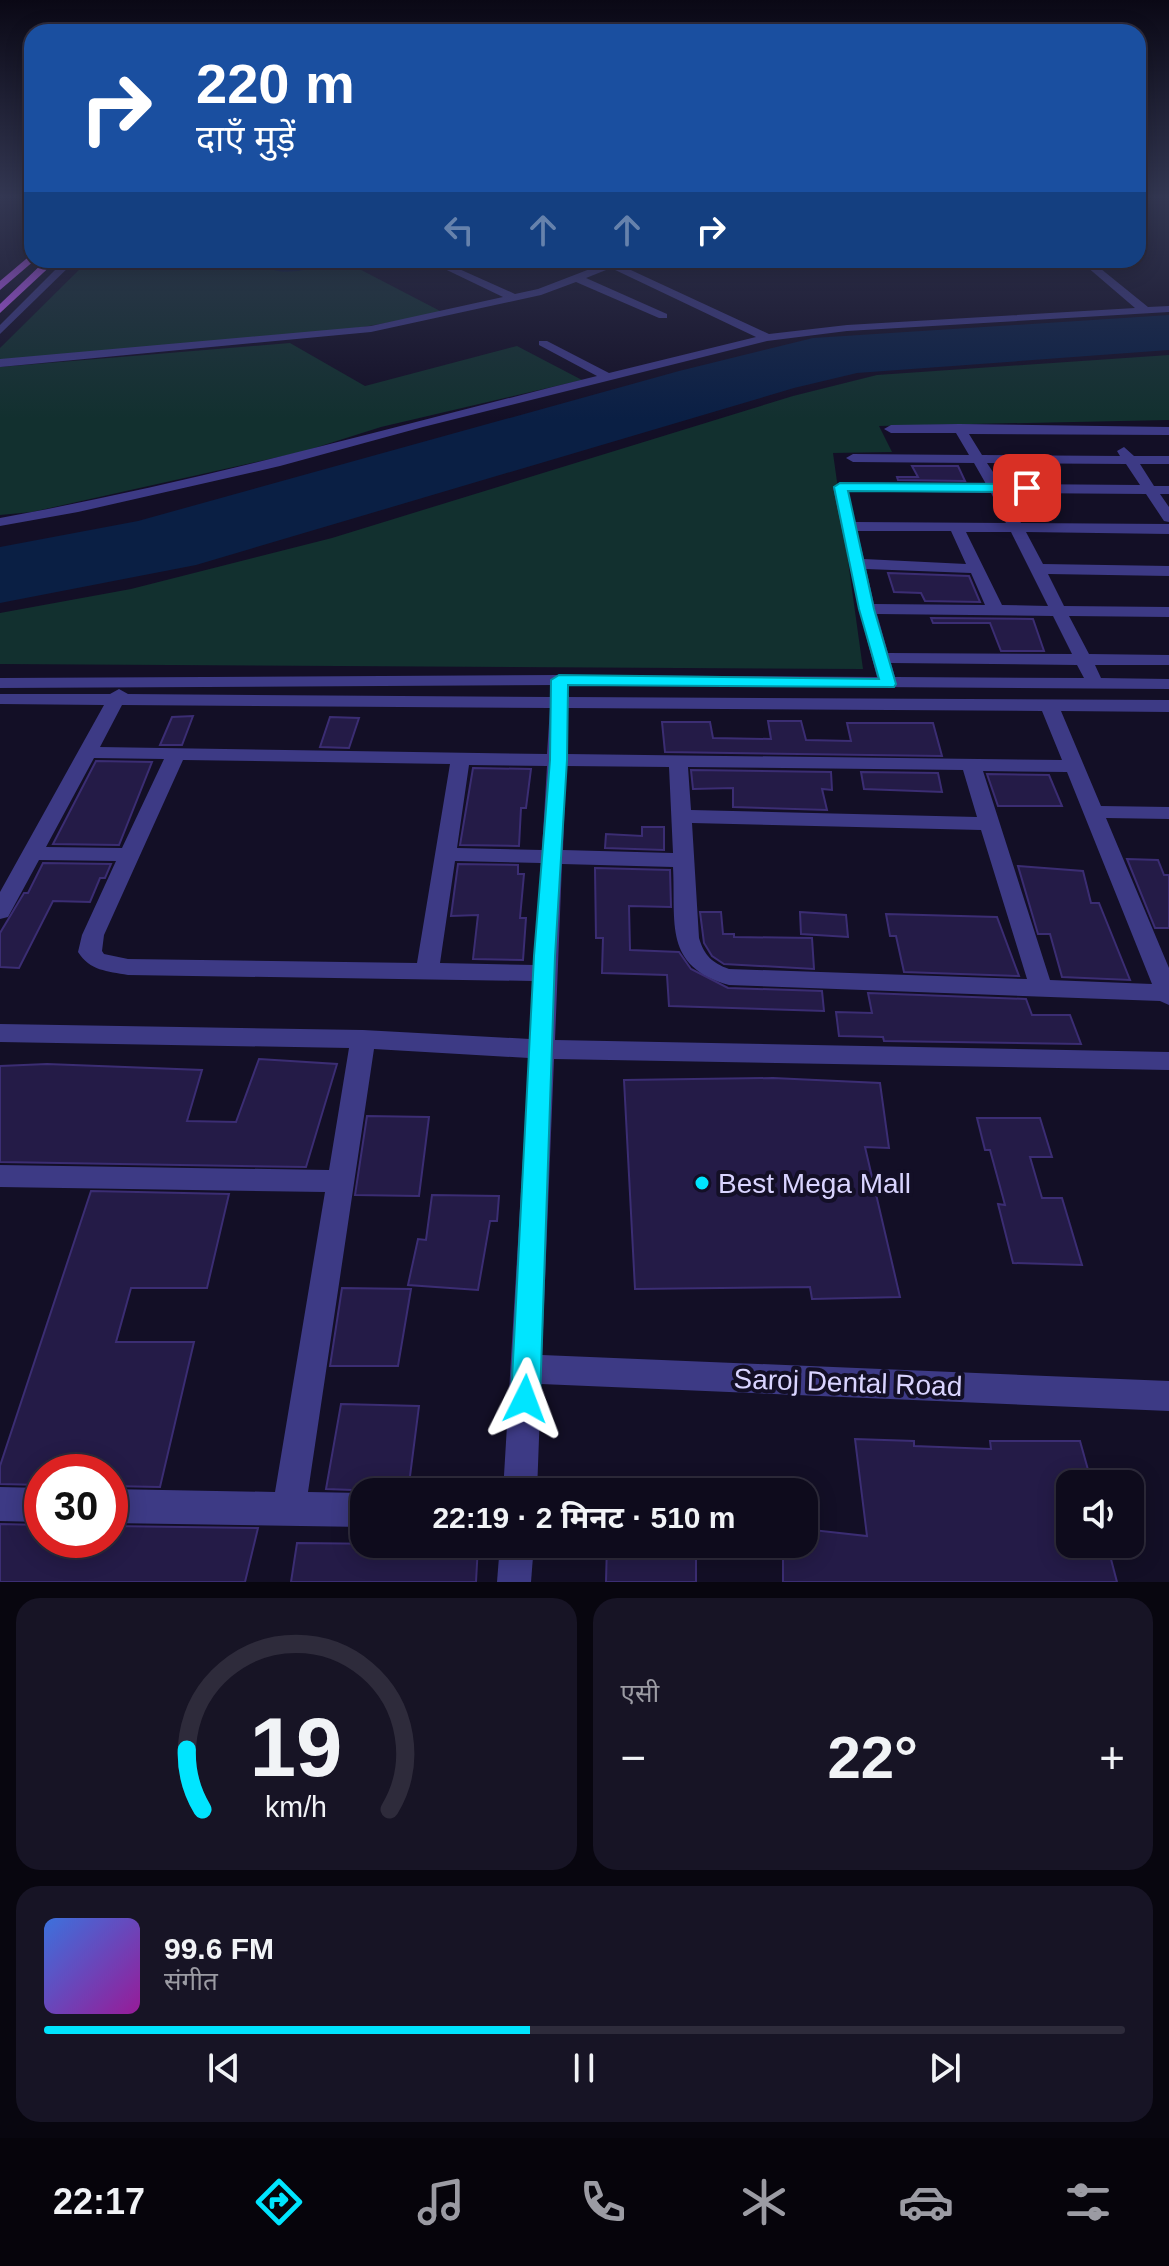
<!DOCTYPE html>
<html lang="hi">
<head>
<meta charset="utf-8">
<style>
  :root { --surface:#0e0b1c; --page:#171425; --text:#f1f3f6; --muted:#9b9ba3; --line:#2e2b3b; --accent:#00e5ff }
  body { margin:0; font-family:Arial,"Noto Sans Devanagari",sans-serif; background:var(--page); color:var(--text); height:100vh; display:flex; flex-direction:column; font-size:30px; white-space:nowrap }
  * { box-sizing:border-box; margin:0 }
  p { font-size:26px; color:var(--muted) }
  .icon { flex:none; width:44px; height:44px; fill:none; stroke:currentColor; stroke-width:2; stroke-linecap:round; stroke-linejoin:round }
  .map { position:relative; height:1582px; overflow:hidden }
  .panel { display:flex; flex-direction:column; gap:16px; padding:16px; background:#08060f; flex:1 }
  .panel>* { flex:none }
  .hud { position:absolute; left:24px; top:24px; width:1122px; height:244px; border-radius:24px; box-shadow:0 4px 20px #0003,0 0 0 2px var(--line); background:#1a4fa0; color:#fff; overflow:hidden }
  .fabs { position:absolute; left:1056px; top:1470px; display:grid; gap:16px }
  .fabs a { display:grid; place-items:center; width:88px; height:88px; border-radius:16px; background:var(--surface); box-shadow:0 4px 20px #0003,0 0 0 2px var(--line); font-size:40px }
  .speed { position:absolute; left:24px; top:1454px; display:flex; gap:16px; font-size:40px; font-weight:700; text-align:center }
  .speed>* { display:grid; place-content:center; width:104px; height:104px; border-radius:50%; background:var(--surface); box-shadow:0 4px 20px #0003,0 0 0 2px var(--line); line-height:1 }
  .speed .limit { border:12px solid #d22; background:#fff; color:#111 }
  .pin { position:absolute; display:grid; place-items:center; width:68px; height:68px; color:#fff; margin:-34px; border-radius:16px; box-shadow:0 4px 12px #0006 }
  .me { position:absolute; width:88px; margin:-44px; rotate:3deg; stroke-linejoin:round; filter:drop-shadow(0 0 6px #0008) }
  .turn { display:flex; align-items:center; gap:28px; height:168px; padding:0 40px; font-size:36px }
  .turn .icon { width:104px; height:104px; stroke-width:2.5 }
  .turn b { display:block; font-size:56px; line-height:68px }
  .lanes { display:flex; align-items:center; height:76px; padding:0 40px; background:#0003; justify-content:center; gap:40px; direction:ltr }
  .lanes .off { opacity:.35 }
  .big { font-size:60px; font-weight:700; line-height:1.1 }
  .panel .widget { flex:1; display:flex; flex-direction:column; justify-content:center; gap:12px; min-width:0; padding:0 28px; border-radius:24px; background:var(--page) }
  .panel .dial { align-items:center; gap:0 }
  .dial svg { height:208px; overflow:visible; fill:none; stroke:var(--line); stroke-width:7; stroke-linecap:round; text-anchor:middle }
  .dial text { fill:var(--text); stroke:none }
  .song { display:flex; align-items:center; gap:24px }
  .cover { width:96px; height:96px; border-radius:12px; background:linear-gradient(135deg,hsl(220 70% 55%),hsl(300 70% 35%)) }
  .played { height:8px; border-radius:4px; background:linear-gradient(90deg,var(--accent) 45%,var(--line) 45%) }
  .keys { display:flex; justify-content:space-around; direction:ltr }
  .heat { display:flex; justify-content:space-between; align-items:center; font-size:44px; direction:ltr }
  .panel .tiles { flex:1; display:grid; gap:16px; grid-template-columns:1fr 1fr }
  .widget:last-child { grid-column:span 2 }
  .trip { position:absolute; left:350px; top:1478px; width:468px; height:80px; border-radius:24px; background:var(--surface); box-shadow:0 4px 20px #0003,0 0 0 2px var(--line); font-weight:700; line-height:80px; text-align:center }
  .menu { display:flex; height:128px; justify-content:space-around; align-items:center; background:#06040b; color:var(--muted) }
  .menu .icon { width:56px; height:56px }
  .menu .active { color:var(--accent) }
  .menu b { font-size:36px; color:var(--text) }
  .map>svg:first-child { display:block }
  .green { fill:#12302f }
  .water { fill:#0a1f44 }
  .building { fill:#241b47; stroke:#3b2d73; stroke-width:2 }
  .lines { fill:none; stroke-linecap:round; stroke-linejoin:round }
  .minor { fill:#3d3a85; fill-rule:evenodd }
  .major { fill:#c25bff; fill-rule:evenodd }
  .route { fill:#00e5ff; stroke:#0095a6; stroke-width:2 }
  .poi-dot { fill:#00e5ff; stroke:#130f26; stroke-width:3 }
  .labels { text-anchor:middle; stroke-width:8; stroke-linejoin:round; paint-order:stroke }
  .near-poi-label { font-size:28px; fill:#d9d4ff; stroke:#130f26; text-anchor:start }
  .near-street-label { font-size:28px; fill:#d9d4ff; stroke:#130f26 }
</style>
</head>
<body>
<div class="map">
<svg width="1169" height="1582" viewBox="0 0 1169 1582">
  <rect width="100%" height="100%" fill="#130f26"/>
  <g class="green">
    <polygon points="89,260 342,260 444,313 357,328 0,361 0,348"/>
    <polygon points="290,343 365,386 517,346 582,380 381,427 305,451 32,512 0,515 0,367"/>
    <polygon points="1169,355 1169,420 879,426 892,452 833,453 863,669 0,664 0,613 131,589 332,538 793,396 877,375"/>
  </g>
  <g class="water">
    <path d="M261,260H322L324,261L320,267C300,270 274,279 261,260Z"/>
    <polygon points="1169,315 1169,350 857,373 794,388 196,565 0,603 0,547 138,521 679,371 813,338"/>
  </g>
  <g class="building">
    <polygon points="912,466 958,466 965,481 898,480 897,477 918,477"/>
    <polygon points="888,573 969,576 980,602 925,601 921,593 894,592"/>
    <polygon points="931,618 1033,619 1044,651 1001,651 990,623 933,623"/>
    <polygon points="193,716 182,745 160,745 172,717"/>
    <polygon points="330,717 359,718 349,748 320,747"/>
    <polygon points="768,721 801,721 806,740 851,741 847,723 933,723 942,756 665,752 662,722 710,722 713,738 771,739"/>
    <polygon points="96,761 152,762 119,845 53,844"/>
    <polygon points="473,768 531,769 526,808 521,808 519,846 460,845"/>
    <polygon points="691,770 831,772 832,790 822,789 827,810 733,807 733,788 693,789"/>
    <polygon points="861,772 938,773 942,792 864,789"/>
    <polygon points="987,774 1049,775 1062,806 998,806"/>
    <polygon points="642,827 664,827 664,850 605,848 606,834 642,836"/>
    <polygon points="1127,859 1158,860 1164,875 1169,875 1169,928 1155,928"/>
    <polygon points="43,863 111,864 105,878 100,878 90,902 53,901 19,968 0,967 0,933 24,893 28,893"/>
    <polygon points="458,864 518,865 518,874 524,874 520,918 526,918 523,960 473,959 478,915 451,916"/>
    <polygon points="1018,866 1083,871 1091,903 1099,903 1130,980 1062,977 1050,934 1038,934"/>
    <polygon points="595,868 670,870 671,907 629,906 630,950 679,952 691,969 728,988 822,991 824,1011 669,1006 667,975 602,973 603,938 596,938"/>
    <polygon points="700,912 721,912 723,934 734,934 734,937 812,938 814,969 724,964 712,956 704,943"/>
    <polygon points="800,912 846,915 848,937 801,934"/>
    <polygon points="886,914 997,917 1019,976 904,972 896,936 890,936"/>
    <polygon points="868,993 1026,999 1032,1015 1070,1015 1081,1044 884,1041 883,1037 839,1036 836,1012 872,1013"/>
    <polygon points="259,1059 337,1064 306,1167 0,1162 0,1066 47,1064 202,1070 187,1121 236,1122"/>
    <polygon points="773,1078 880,1083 889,1148 865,1147 900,1297 812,1299 810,1287 635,1289 624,1080"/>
    <polygon points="367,1116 429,1117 419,1196 355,1195"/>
    <polygon points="977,1118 1040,1118 1052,1157 1030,1157 1042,1198 1062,1198 1082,1265 1013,1263 998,1204 1005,1205 990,1150 985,1150"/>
    <polygon points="91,1191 229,1194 207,1288 131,1288 116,1342 194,1342 160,1487 110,1486 110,1472 42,1472 42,1485 0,1484 0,1466"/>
    <polygon points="432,1195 499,1196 497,1221 490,1221 478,1290 408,1285 418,1239 426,1240"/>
    <polygon points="342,1288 411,1289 398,1366 330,1366"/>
    <polygon points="341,1404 419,1406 408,1492 326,1489"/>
    <polygon points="855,1439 914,1441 914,1446 991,1449 990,1441 1080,1441 1092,1484 1070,1484 1070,1544 1107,1544 1117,1582 783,1582 783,1544 804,1544 804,1529 867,1536"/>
    <polygon points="0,1524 42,1525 42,1540 110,1540 110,1526 258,1528 245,1582 0,1582"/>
    <polygon points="297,1543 478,1545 476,1582 291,1582"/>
    <polygon points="607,1544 696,1544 696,1582 606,1582"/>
  </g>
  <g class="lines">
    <g class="minor">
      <polygon points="65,260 76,260 0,334 0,325"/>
      <path d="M426,260H439L515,294L538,289L603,264L600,260H629L620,265L769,334L847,325L1135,308L1079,260H1090L1148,307L1169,306V312L847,331L767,341L423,427L280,466L78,512L0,526V518C201,482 398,425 597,376L539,345V341H547L609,373L756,337L611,268L586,278L667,314V318H659L576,282L541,295L371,332L0,367V359L371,326L503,297Z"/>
      <path d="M959,424L1169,427V435L969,434L982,455L1120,456L1117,451L1124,447L1134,456H1169V464H1140L1154,486H1169V494H1160L1169,507V522L1164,521L1146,494L1006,493L1021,523L1169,524V534L1026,532L1043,564L1169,566V576L1048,574L1064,606L1169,607V617L1069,616L1089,654L1169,655V665H1095L1101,678L1169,679V689L559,685L0,688V678L559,675L877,677L859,609L833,487L840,483L986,484L974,463L853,462L846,458L853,454L969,455L956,433H891L884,429L891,425ZM987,463L1126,464L1140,485L1001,484ZM848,491L991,493L1006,523L855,522ZM857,531H951L966,564L864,559ZM966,532H1011L1048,606L1002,605ZM866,569L971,573L985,605L874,604ZM877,614L1053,616L1072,654L888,653ZM891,663L1077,665L1084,678L895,677Z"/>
      <path d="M560,687L566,688L569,697L1169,700V712L1061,711L1101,806L1169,807V819L1106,818L1169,968V1005L1160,1001L729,985C663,966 676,924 673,867L562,864L555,1040L1169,1052V1070L554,1059L542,1355L1169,1381V1411L541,1384L537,1492H503L529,1058L374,1049L308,1492L364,1493V1527L110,1523V1489L275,1492L325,1192L0,1187V1165L329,1170L349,1048L0,1042V1024L363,1030L530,1039L534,981L128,975C107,971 90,971 78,952L82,935L116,861L39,860L8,917L0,919V892L104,705L0,704V694H110L119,689L128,694L551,697L554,688ZM122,705L550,708L547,754L100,747ZM568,708L1042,711L1062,760L567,754ZM94,758L164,759L122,848L46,847ZM183,760L450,764L417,963L128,959L104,954L102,951L104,935ZM469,765L547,766L542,850L457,848ZM566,766L669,767L673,853L563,850ZM688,767L963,770L977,817L691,810ZM983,771L1067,772L1152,984L1050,980ZM692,823L981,830L1027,979L729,969C712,963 704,955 699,938ZM455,861L541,863L535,965L440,963Z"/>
      <polygon points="0,1487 42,1488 42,1522 0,1521"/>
      <polygon points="500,1544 534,1544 531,1582 497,1582"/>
    </g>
    <g class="major">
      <polygon points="32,254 35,260 0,290 0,281"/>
      <polygon points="46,260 57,260 0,313 0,304"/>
    </g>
  </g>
  <linearGradient id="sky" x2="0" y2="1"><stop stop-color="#0a0815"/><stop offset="0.47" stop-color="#333752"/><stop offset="1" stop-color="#333752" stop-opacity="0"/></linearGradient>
  <rect width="1169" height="419" fill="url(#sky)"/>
  <polygon class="route" points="840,483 1027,484 1033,488 1027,492 848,491 874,609 896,684 894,687 568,685 567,760 555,956 540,1399 536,1409 525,1413 515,1409 511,1399 534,956 550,760 551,680 559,675 879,679 859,609 834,487"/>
  <circle class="poi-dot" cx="702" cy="1183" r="8"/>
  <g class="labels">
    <g class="near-poi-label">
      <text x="718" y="1193">Best Mega Mall</text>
    </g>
    <g class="near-street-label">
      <text transform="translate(848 1382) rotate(2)" y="10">Saroj Dental Road</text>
    </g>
  </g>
</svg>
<div class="fabs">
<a><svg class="icon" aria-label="sound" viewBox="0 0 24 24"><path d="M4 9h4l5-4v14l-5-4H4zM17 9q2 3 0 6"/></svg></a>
</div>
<div class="speed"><div class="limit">30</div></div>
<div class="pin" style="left:1027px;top:488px;background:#d93025"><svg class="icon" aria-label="arrive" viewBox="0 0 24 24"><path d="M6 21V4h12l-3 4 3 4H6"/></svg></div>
<svg class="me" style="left:525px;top:1399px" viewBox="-20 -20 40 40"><path d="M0-17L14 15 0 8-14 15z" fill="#00e5ff" stroke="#fff" stroke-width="4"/></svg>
<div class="trip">22:19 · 2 मिनट · 510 m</div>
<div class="hud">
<div class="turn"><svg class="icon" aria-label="right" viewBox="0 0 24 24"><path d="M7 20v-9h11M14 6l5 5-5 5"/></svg><div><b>220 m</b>दाएँ मुड़ें</div></div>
<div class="lanes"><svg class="icon off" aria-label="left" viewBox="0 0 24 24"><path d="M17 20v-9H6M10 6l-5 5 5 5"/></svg><svg class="icon off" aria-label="ahead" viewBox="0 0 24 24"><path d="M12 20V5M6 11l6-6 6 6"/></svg><svg class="icon off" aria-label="ahead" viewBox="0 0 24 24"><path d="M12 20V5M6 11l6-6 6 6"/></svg><svg class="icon" aria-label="right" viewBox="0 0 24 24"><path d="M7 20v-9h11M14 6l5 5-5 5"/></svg></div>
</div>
</div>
<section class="panel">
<div class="tiles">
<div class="widget dial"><svg viewBox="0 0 100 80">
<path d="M14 69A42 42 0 1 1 86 69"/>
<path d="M14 69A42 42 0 0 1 8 46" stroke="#00e5ff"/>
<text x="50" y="56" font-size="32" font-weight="700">19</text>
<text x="50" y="72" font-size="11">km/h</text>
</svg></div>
<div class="widget"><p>एसी</p>
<div class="heat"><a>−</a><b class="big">22°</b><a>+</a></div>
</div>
<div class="widget">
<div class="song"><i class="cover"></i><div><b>99.6 FM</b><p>संगीत</p></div></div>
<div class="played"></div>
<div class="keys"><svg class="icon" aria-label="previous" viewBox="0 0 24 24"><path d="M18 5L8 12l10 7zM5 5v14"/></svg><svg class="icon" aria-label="pause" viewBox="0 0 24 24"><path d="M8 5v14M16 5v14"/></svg><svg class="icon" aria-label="next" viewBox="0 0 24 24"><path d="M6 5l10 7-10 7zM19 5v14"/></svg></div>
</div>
</div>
</section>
<nav class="menu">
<b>22:17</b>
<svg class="icon active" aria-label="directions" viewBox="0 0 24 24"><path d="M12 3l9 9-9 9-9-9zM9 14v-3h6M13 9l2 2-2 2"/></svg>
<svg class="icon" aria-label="music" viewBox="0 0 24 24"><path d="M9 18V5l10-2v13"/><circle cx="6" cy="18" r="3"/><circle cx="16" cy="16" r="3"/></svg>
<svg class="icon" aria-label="phone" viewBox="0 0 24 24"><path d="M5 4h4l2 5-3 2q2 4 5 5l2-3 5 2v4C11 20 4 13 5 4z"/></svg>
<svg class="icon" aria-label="climate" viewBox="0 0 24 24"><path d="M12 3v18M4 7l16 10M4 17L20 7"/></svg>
<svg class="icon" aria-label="car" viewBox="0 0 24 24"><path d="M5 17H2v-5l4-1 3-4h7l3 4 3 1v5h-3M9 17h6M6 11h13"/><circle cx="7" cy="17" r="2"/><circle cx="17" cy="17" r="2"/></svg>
<svg class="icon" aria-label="filters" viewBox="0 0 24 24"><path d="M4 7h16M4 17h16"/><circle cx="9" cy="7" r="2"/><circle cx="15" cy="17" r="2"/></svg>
</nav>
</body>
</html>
